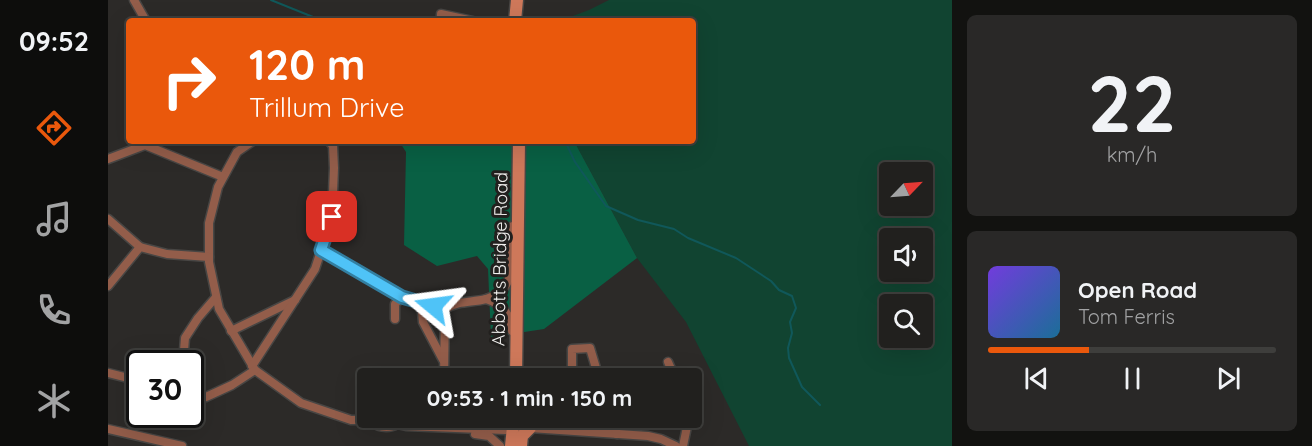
<!DOCTYPE html>
<html lang="en">
<head>
<meta charset="utf-8">
<style>
  :root { --surface:#21201e; --page:#292827; --text:#f1f3f6; --muted:#a2a3a4; --line:#3e3e3c; --accent:#ea580c }
  body { margin:0; font-family:Quicksand,sans-serif; background:var(--page); color:var(--text); height:100vh; display:flex; flex-direction:column; font-size:22px; white-space:nowrap }
  * { box-sizing:border-box; margin:0 }
  p { font-size:20px; color:var(--muted) }
  .icon { flex:none; width:33px; height:33px; fill:none; stroke:currentColor; stroke-width:2; stroke-linecap:round; stroke-linejoin:round }
  .map { position:relative; flex:1; overflow:hidden }
  .sheet { display:flex; flex-direction:column; gap:15px; padding:15px; background:#121210; width:360px }
  .sheet>* { flex:none }
  .guide { position:absolute; left:18px; top:18px; width:570px; height:126px; border-radius:6px; box-shadow:0 6px 24px #0002,0 0 0 2px var(--line); background:#ea580c; color:#fff; overflow:hidden }
  .needle { width:39px; rotate:65deg }
  .fabs { position:absolute; left:771px; top:162px; display:grid; gap:12px }
  .fabs a { display:grid; place-items:center; width:54px; height:54px; border-radius:6px; background:var(--surface); box-shadow:0 6px 24px #0002,0 0 0 2px var(--line); font-size:30px }
  .speed { position:absolute; left:18px; top:350px; display:flex; gap:12px; font-size:30px; font-weight:700; text-align:center }
  .speed>* { display:grid; place-content:center; width:78px; height:78px; border-radius:50%; background:var(--surface); box-shadow:0 6px 24px #0002,0 0 0 2px var(--line); line-height:1 }
  .speed .limit { border:3px solid #111; border-radius:9px; background:#fff; color:#111 }
  .pin { position:absolute; display:grid; place-items:center; width:51px; height:51px; color:#fff; margin:-26px; border-radius:12px; box-shadow:0 3px 9px #0006 }
  .me { position:absolute; width:66px; margin:-33px; rotate:286deg; stroke-linejoin:round; filter:drop-shadow(0 0 4px #0008) }
  .turn { display:flex; align-items:center; gap:21px; height:126px; padding:0 24px; font-size:27px }
  .turn .icon { width:78px; height:78px; stroke-width:2.5 }
  .turn b { display:block; font-size:42px; line-height:51px }
  .sheet .card { flex:1; display:flex; flex-direction:column; justify-content:center; gap:9px; min-width:0; padding:0 21px; border-radius:9px; background:var(--page) }
  .sheet .dial { align-items:center; gap:0 }
  .dial b { font-size:78px; line-height:1 }
  .song { display:flex; align-items:center; gap:18px }
  .cover { width:72px; height:72px; border-radius:9px; background:linear-gradient(135deg,hsl(260 70% 55%),hsl(200 70% 35%)) }
  .played { height:6px; border-radius:3px; background:linear-gradient(90deg,var(--accent) 35%,var(--line) 35%) }
  .keys { display:flex; justify-content:space-around; direction:ltr }
  .trip { position:absolute; left:249px; top:368px; width:345px; height:60px; border-radius:6px; background:var(--surface); box-shadow:0 6px 24px #0002,0 0 0 2px var(--line); font-weight:700; line-height:60px; text-align:center }
  main { display:flex; flex:1; min-height:0 }
  .dock { display:flex; flex-direction:column; width:108px; justify-content:space-around; align-items:center; background:#0d0d0c; color:var(--muted) }
  .dock .icon { width:42px; height:42px }
  .dock .current { color:var(--accent) }
  .dock b { font-size:27px; color:var(--text) }
  .map>svg:first-child { display:block }
  .green { fill:#114431; fill-rule:evenodd }
  .forest { fill:#096044 }
  .lines { fill:none; stroke-linecap:round; stroke-linejoin:round }
  .stream { stroke:#10585a; stroke-width:2 }
  .street-casing { stroke:#484644; stroke-width:11 }
  .secondary-casing { stroke:#484644; stroke-width:15 }
  .street { stroke:#935d4a; stroke-width:8 }
  .secondary { stroke:#ce785a; stroke-width:12 }
  .route-casing { stroke:#337fa1; stroke-width:15 }
  .route { stroke:#4fc3f7; stroke-width:10 }
  .labels { text-anchor:middle; stroke-width:6; stroke-linejoin:round; paint-order:stroke }
  .street-label { font-size:18px; fill:#f2f1ef; stroke:#22201e }
</style>
</head>
<body>
<main>
<nav class="dock">
<b>09:52</b>
<svg class="icon current" aria-label="directions" viewBox="0 0 24 24"><path d="M12 3l9 9-9 9-9-9zM9 14v-3h6M13 9l2 2-2 2"/></svg>
<svg class="icon" aria-label="music" viewBox="0 0 24 24"><path d="M9 18V5l10-2v13"/><circle cx="6" cy="18" r="3"/><circle cx="16" cy="16" r="3"/></svg>
<svg class="icon" aria-label="phone" viewBox="0 0 24 24"><path d="M5 4h4l2 5-3 2q2 4 5 5l2-3 5 2v4C11 20 4 13 5 4z"/></svg>
<svg class="icon" aria-label="climate" viewBox="0 0 24 24"><path d="M12 3v18M4 7l16 10M4 17L20 7"/></svg>
</nav>
<div class="map">
<svg width="844" height="446" viewBox="0 0 844 446">
  <rect width="100%" height="100%" fill="#2c2a28"/>
  <path class="green" d="M501,0H844V446H641L578,322L529,258L466,141H585V21H451L481,10ZM782,172H814V206H782ZM782,238H814V272H782ZM782,304H814V338H782Z"/>
  <polygon class="forest" points="291,141 466,141 529,258 436,329 383,337 380,269 369,256 329,266 296,245 298,152"/>
  <g class="lines">
    <g class="stream">
      <polyline points="163,0 215,21"/>
      <polyline points="457,141 467,162 498,206 530,220 566,229 580,238 628,258 663,281 671,290 684,296 688,308 682,322 684,333 680,348 681,358 694,387 712,405"/>
    </g>
    <defs>
      <g id="street">
        <polyline points="26,0 38,21"/>
        <polyline points="333,21 333,14 365,21"/>
        <polyline points="145,141 129,152 110,187 101,223 101,262 111,309 147,370 193,403 243,420 283,420 287,417"/>
        <polyline points="0,159 37,145 115,177"/>
        <polyline points="0,219 32,247"/>
        <polyline points="213,250 294,297 337,309"/>
        <polyline points="0,286 32,247 59,254 101,257"/>
        <path d="M378,299C394,304 403,314 404,331"/>
        <polyline points="313,302 315,322 335,360"/>
        <polyline points="287,319 287,304 294,297"/>
        <polyline points="123,331 187,300"/>
        <polyline points="560,362 567,378"/>
        <polyline points="75,363 77,338 90,318 108,297"/>
        <polyline points="144,366 207,269 224,217 226,168 225,146 221,141"/>
        <polyline points="0,373 32,381"/>
        <path d="M336,378L337,309C352,300 362,303 378,299C413,289 401,254 405,226"/>
        <polyline points="464,378 464,349 482,348 491,378"/>
        <polyline points="82,393 98,397 124,385 147,370"/>
        <polyline points="333,417 396,421 406,426 422,428 540,436 553,439 568,446"/>
        <polyline points="504,417 509,434"/>
        <polyline points="463,418 463,417"/>
        <path d="M260,421C269,426 279,430 289,424L298,426L397,430L406,426"/>
        <polyline points="0,429 74,446"/>
        <polyline points="367,434 381,436 392,446"/>
        <polyline points="575,446 581,417"/>
      </g>
      <g id="secondary">
        <polyline points="407,21 409,0"/>
        <polyline points="408,378 411,141"/>
        <polyline points="403,446 406,417"/>
        <polyline points="413,446 414,436 422,428"/>
      </g>
    </defs>
    <use href="#street" class="street-casing"/>
    <use href="#secondary" class="secondary-casing"/>
    <use href="#street" class="street"/>
    <use href="#secondary" class="secondary"/>
  </g>
  <g class="lines">
    <defs>
      <polyline id="route" points="224,217 213,250 294,297 325,306"/>
    </defs>
    <use href="#route" class="route-casing"/>
    <use href="#route" class="route"/>
  </g>
  <g class="labels">
    <g class="street-label">
      <text transform="translate(392 259) rotate(-89)" y="6">Abbotts Bridge Road</text>
    </g>
  </g>
</svg>
<div class="fabs">
<a><svg class="needle" viewBox="-14 -14 28 28"><path d="M0-13l5 13h-10z" fill="#e53935"/><path d="M0 13l5-13h-10z" fill="#a2a3a4"/></svg></a>
<a><svg class="icon" aria-label="sound" viewBox="0 0 24 24"><path d="M4 9h4l5-4v14l-5-4H4zM17 9q2 3 0 6"/></svg></a>
<a><svg class="icon" aria-label="search" viewBox="0 0 24 24"><circle cx="10" cy="10" r="6"/><path d="M15 15l6 6"/></svg></a>
</div>
<div class="speed"><div class="limit">30</div></div>
<div class="pin" style="left:224px;top:217px;background:#d93025"><svg class="icon" aria-label="arrive" viewBox="0 0 24 24"><path d="M6 21V4h12l-3 4 3 4H6"/></svg></div>
<svg class="me" style="left:325px;top:306px" viewBox="-20 -20 40 40"><path d="M0-17L14 15 0 8-14 15z" fill="#4fc3f7" stroke="#fff" stroke-width="4"/></svg>
<div class="trip">09:53 · 1 min · 150 m</div>
<div class="guide">
<div class="turn"><svg class="icon" aria-label="right" viewBox="0 0 24 24"><path d="M7 20v-9h11M14 6l5 5-5 5"/></svg><div><b>120 m</b>Trillum Drive</div></div>
</div>
</div>
<section class="sheet">
<div class="card dial"><b>22</b><p>km/h</p></div>
<div class="card">
<div class="song"><i class="cover"></i><div><b>Open Road</b><p>Tom Ferris</p></div></div>
<div class="played"></div>
<div class="keys"><svg class="icon" aria-label="previous" viewBox="0 0 24 24"><path d="M18 5L8 12l10 7zM5 5v14"/></svg><svg class="icon" aria-label="pause" viewBox="0 0 24 24"><path d="M8 5v14M16 5v14"/></svg><svg class="icon" aria-label="next" viewBox="0 0 24 24"><path d="M6 5l10 7-10 7zM19 5v14"/></svg></div>
</div>
</section>
</main>
</body>
</html>
